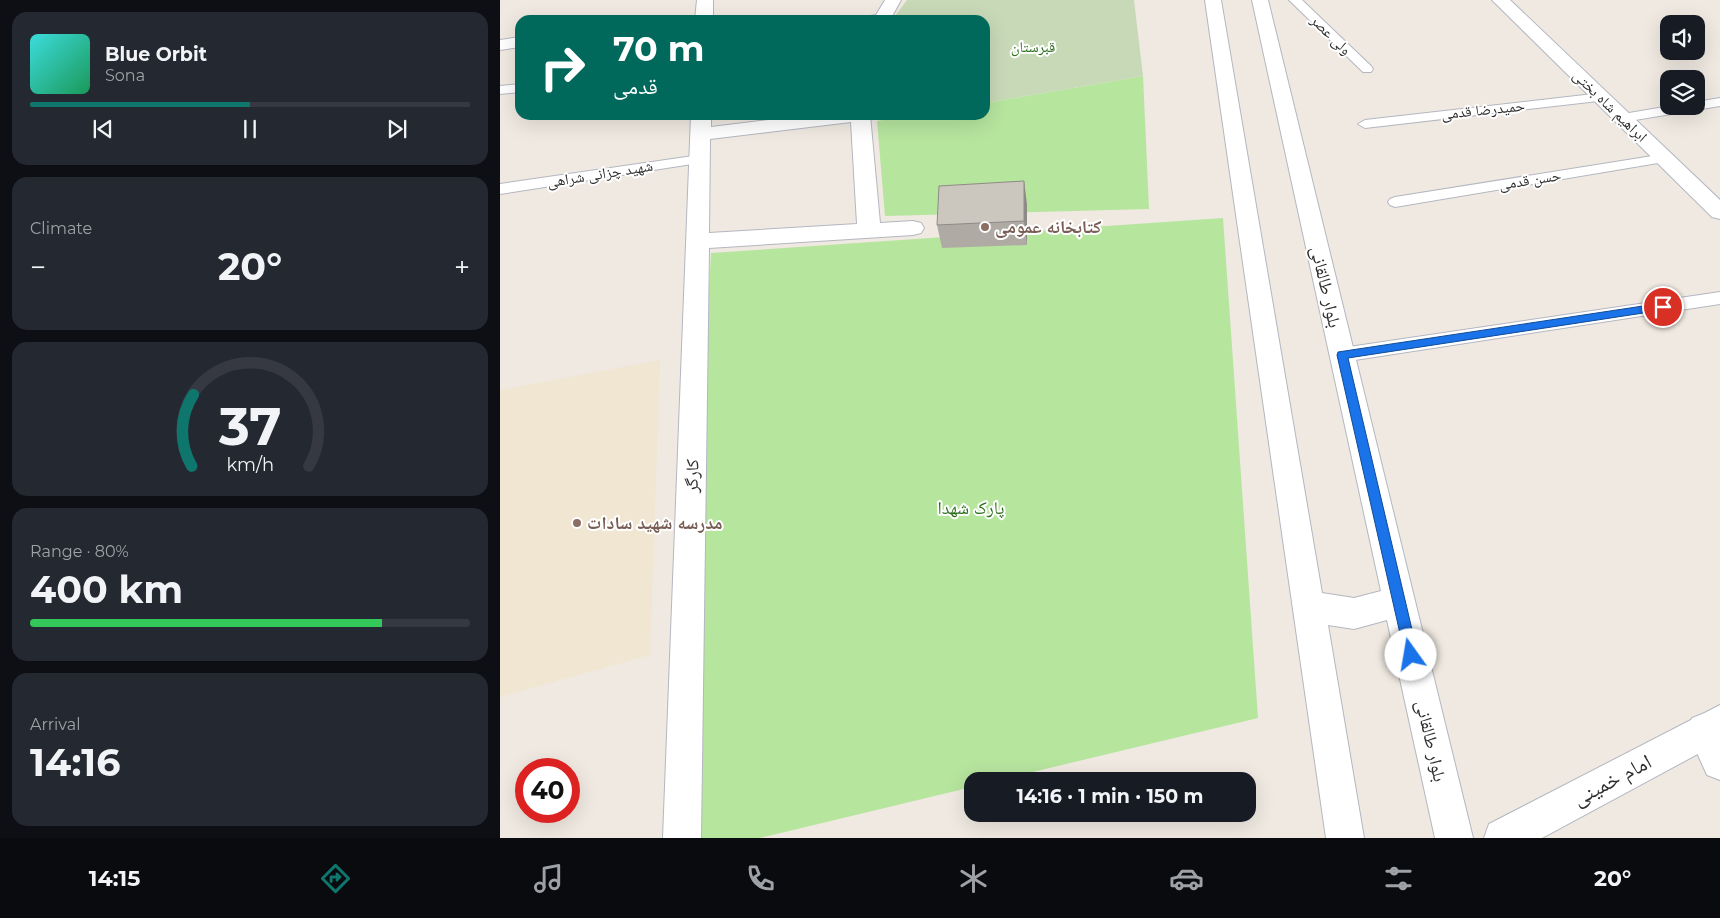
<!DOCTYPE html>
<html lang="en">
<head>
<meta charset="utf-8">
<style>
  :root { --surface:#171b24; --page:#242831; --text:#f1f3f6; --muted:#9ea1a6; --line:#363941; --accent:#0f766e }
  body { margin:0; font-family:Montserrat,"Noto Naskh Arabic",sans-serif; background:var(--page); color:var(--text); height:100vh; display:flex; flex-direction:column; font-size:19px; white-space:nowrap }
  * { box-sizing:border-box; margin:0 }
  p { font-size:16px; color:var(--muted) }
  .icon { flex:none; width:28px; height:28px; fill:none; stroke:currentColor; stroke-width:2; stroke-linecap:round; stroke-linejoin:round }
  .map { position:relative; flex:1; overflow:hidden }
  .side { display:flex; flex-direction:column; gap:12px; padding:12px; background:#0d0f14; width:500px }
  .side>* { flex:none }
  .top-card { position:absolute; left:15px; top:15px; width:475px; height:105px; border-radius:15px; box-shadow:0 5px 20px #0002; background:#00695c; color:#fff; overflow:hidden }
  .fabs { position:absolute; left:1160px; top:15px; display:grid; gap:10px }
  .fabs a { display:grid; place-items:center; width:45px; height:45px; border-radius:10px; background:var(--surface); box-shadow:0 5px 20px #0002; font-size:25px }
  .speed { position:absolute; left:15px; top:758px; display:flex; gap:10px; font-size:25px; font-weight:700; text-align:center }
  .speed>* { display:grid; place-content:center; width:65px; height:65px; border-radius:50%; background:var(--surface); box-shadow:0 5px 20px #0002; line-height:1 }
  .speed .limit { border:8px solid #d22; background:#fff; color:#111 }
  .pin { position:absolute; display:grid; place-items:center; width:42px; height:42px; color:#fff; margin:-21px; border:2px solid #fff; border-radius:50%; box-shadow:0 1px 5px #0007 }
  .me { position:absolute; width:55px; margin:-28px; rotate:347deg; stroke-linejoin:round; filter:drop-shadow(0 0 4px #0008) }
  .turn { display:flex; align-items:center; gap:18px; height:105px; padding:0 15px; font-size:22px }
  .turn .icon { width:65px; height:65px; stroke-width:2.5 }
  .turn b { display:block; font-size:35px; line-height:42px }
  .big { font-size:38px; font-weight:700; line-height:1.1 }
  .side .widget { flex:1; display:flex; flex-direction:column; justify-content:center; gap:8px; min-width:0; padding:0 18px; border-radius:15px; background:var(--page) }
  .side .dial { align-items:center; gap:0 }
  .dial svg { height:130px; overflow:visible; fill:none; stroke:var(--line); stroke-width:7; stroke-linecap:round; text-anchor:middle }
  .dial text { fill:var(--text); stroke:none }
  .song { display:flex; align-items:center; gap:15px }
  .cover { width:60px; height:60px; border-radius:8px; background:linear-gradient(135deg,hsl(180 70% 55%),hsl(150 70% 35%)) }
  .played { height:5px; border-radius:2px; background:linear-gradient(90deg,var(--accent) 50%,var(--line) 50%) }
  .keys { display:flex; justify-content:space-around; direction:ltr }
  .heat { display:flex; justify-content:space-between; align-items:center; font-size:28px; direction:ltr }
  .charge { height:8px; border-radius:4px; background:linear-gradient(90deg,#34c759 80%,var(--line) 0) }
  .trip { position:absolute; left:464px; top:772px; width:292px; height:50px; border-radius:15px; background:var(--surface); box-shadow:0 5px 20px #0002; font-weight:700; line-height:50px; text-align:center }
  .dock { display:flex; height:80px; justify-content:space-around; align-items:center; background:#090b0e; color:var(--muted) }
  .dock .icon { width:35px; height:35px }
  .dock .active { color:var(--accent) }
  .dock b { font-size:22px; color:var(--text) }
  main { display:flex; flex:1; min-height:0 }
  .map>svg:first-child { display:block }
  .education { fill:#f0e6d1 }
  .green { fill:#b6e59e }
  .cemetery { fill:#c8d9b8 }
  .lines { fill:none; stroke-linecap:round; stroke-linejoin:round }
  .service-casing { stroke:#b4b7c1; stroke-width:2 }
  .minor-casing { stroke:#b4b7c1; stroke-width:2 }
  .tertiary-casing { stroke:#b4b7c1; stroke-width:2 }
  .service { fill:#fff; fill-rule:evenodd }
  .minor { fill:#fff; fill-rule:evenodd }
  .tertiary { fill:#fff; fill-rule:evenodd }
  .wall { fill:#afaba4 }
  .shaded-wall { fill:#8e8b86 }
  .building { fill:#cbc7bf; stroke:#8e8b86 }
  .route { fill:#1a73e8; stroke:#114b97 }
  .education-dot { fill:#8d6e63; stroke:#fff; stroke-width:2 }
  .labels { text-anchor:middle; stroke-width:4; stroke-linejoin:round; paint-order:stroke }
  .far-street-label { font-size:15px; fill:#2e2e2e; stroke:#fff }
  .far-park-label { font-size:15px; fill:#2c6e1b; stroke:#fff }
  .education-label { font-size:18px; font-weight:bold; fill:#785e54; stroke:#fff; text-anchor:start }
  .street-label { font-size:18px; fill:#2e2e2e; stroke:#fff }
  .park-label { font-size:18px; fill:#2c6e1b; stroke:#fff }
  .near-street-label { font-size:21px; fill:#2e2e2e; stroke:#fff }
</style>
</head>
<body>
<main>
<section class="side">
<div class="widget">
<div class="song"><i class="cover"></i><div><b>Blue Orbit</b><p>Sona</p></div></div>
<div class="played"></div>
<div class="keys"><svg class="icon" aria-label="previous" viewBox="0 0 24 24"><path d="M18 5L8 12l10 7zM5 5v14"/></svg><svg class="icon" aria-label="pause" viewBox="0 0 24 24"><path d="M8 5v14M16 5v14"/></svg><svg class="icon" aria-label="next" viewBox="0 0 24 24"><path d="M6 5l10 7-10 7zM19 5v14"/></svg></div>
</div>
<div class="widget"><p>Climate</p>
<div class="heat"><a>−</a><b class="big">20°</b><a>+</a></div>
</div>
<div class="widget dial"><svg viewBox="0 0 100 80">
<path d="M14 69A42 42 0 1 1 86 69"/>
<path d="M14 69A42 42 0 0 1 15 25" stroke="#0f766e"/>
<text x="50" y="56" font-size="32" font-weight="700">37</text>
<text x="50" y="72" font-size="11">km/h</text>
</svg></div>
<div class="widget"><p>Range · 80%</p><b class="big">400 km</b><div class="charge"></div></div>
<div class="widget"><p>Arrival</p><b class="big">14:16</b></div>
</section>
<div class="map">
<svg width="1220" height="838" viewBox="0 0 1220 838">
  <rect width="100%" height="100%" fill="#efe9e1"/>
  <polygon class="education" points="160,360 150,655 0,697 0,390"/>
  <g class="green">
    <polygon points="643,76 649,209 385,216 377,121 411,115 485,115 485,103"/>
    <polygon points="723,218 758,718 495,781 472,781 472,787 260,838 182,838 211,253"/>
  </g>
  <polygon class="cemetery" points="407,0 634,0 643,76 485,103 485,20 392,20"/>
  <g class="lines">
    <defs>
      <g id="service">
        <polygon points="789,0 802,0 871,66 873,69 871,72 863,72"/>
        <polygon points="20,84 20,92 0,94 0,86"/>
        <polygon points="1102,93 1109,97 1107,100 865,128 858,124 865,120"/>
        <polygon points="1220,98 1220,106 1123,122 1116,118 1123,114 1170,106 1196,106 1196,102"/>
        <polygon points="1165,154 1170,155 1172,158 1170,161 895,207 890,205 888,202 890,199 895,197"/>
        <polygon points="200,155 205,156 207,159 205,162 0,194 0,184"/>
        <polygon points="1220,292 1220,304 842,362 836,360 833,355 836,350 842,348"/>
      </g>
      <g id="minor">
        <polygon points="197,0 213,0 213,20 195,20"/>
        <polygon points="385,0 401,0 390,20 367,20 370,16 376,15"/>
        <polygon points="992,0 1010,0 1220,200 1220,219 1212,217"/>
        <polygon points="20,37 20,47 0,50 0,40"/>
        <path d="M191,115H211V127L310,115H370L380,223L413,221L421,223L424,228L421,233L413,235L209,248L201,838H163ZM351,122L357,224L209,233L210,139Z"/>
        <polygon points="1205,713 1218,718 1220,723 1220,780 1207,775 1187,731 1192,718"/>
      </g>
      <g id="tertiary">
        <polygon points="705,0 721,0 822,593 854,598 881,591 752,0 768,0 973,838 935,838 887,620 854,629 828,625 864,838 826,838"/>
        <polygon points="1220,705 1220,742 1042,838 984,838 989,824"/>
      </g>
    </defs>
    <use href="#service" class="service-casing"/>
    <use href="#minor" class="minor-casing"/>
    <use href="#tertiary" class="tertiary-casing"/>
    <use href="#service" class="service"/>
    <use href="#minor" class="minor"/>
    <use href="#tertiary" class="tertiary"/>
  </g>
  <polygon class="wall" points="524,181 527,205 527,245 442,248 437,225"/>
  <polygon class="shaded-wall" points="524,181 527,205 527,245 524,221"/>
  <polygon class="building" points="524,181 524,221 437,225 439,186"/>
  <polygon class="route" points="1163,303 1168,307 1163,310 848,358 918,655 916,660 911,662 906,660 837,355 838,352"/>
  <g class="education-dot">
    <circle cx="485" cy="227" r="5"/>
    <circle cx="77" cy="523" r="5"/>
  </g>
  <g class="labels">
    <g class="far-street-label">
      <text transform="translate(831 35) rotate(44)" y="5">ولی عصر</text>
      <text transform="translate(1110 106) rotate(44)" y="5">ابراهیم شاه بختی</text>
      <text transform="translate(983 110) rotate(-6)" y="5">حمیدرضا قدمی</text>
      <text transform="translate(100 174) rotate(-9)" y="5">شهید چزانی شراهی</text>
      <text transform="translate(1030 180) rotate(-9)" y="5">حسن قدمی</text>
    </g>
    <g class="far-park-label">
      <text x="533" y="52">قبرستان</text>
    </g>
    <g class="education-label">
      <text x="495" y="233">کتابخانه عمومی</text>
      <text x="87" y="529">مدرسه شهید سادات</text>
    </g>
    <g class="street-label">
      <text transform="translate(826 287) rotate(77)" y="6">بلوار طالقانی</text>
      <text transform="translate(192 476) rotate(-88)" y="6">کارگر</text>
      <text transform="translate(931 741) rotate(77)" y="6">بلوار طالقانی</text>
    </g>
    <g class="park-label">
      <text x="471" y="514">پارک شهدا</text>
    </g>
    <g class="near-street-label">
      <text transform="translate(1112 780) rotate(-28)" y="7">امام خمینی</text>
    </g>
  </g>
</svg>
<div class="fabs">
<a><svg class="icon" aria-label="sound" viewBox="0 0 24 24"><path d="M4 9h4l5-4v14l-5-4H4zM17 9q2 3 0 6"/></svg></a>
<a><svg class="icon" aria-label="layers" viewBox="0 0 24 24"><path d="M12 4l9 5-9 5-9-5zM3 14l9 5 9-5"/></svg></a>
</div>
<div class="speed"><div class="limit">40</div></div>
<div class="pin" style="left:1163px;top:307px;background:#d93025"><svg class="icon" aria-label="arrive" viewBox="0 0 24 24"><path d="M6 21V4h12l-3 4 3 4H6"/></svg></div>
<svg class="me" style="left:911px;top:655px" viewBox="-20 -20 40 40"><circle r="19" fill="#fff"/><path d="M0-13L10 11 0 6-10 11z" fill="#1a73e8"/></svg>
<div class="trip">14:16 · 1 min · 150 m</div>
<div class="top-card">
<div class="turn"><svg class="icon" aria-label="right" viewBox="0 0 24 24"><path d="M7 20v-9h11M14 6l5 5-5 5"/></svg><div><b>70 m</b>قدمی</div></div>
</div>
</div>
</main>
<nav class="dock">
<b>14:15</b>
<svg class="icon active" aria-label="directions" viewBox="0 0 24 24"><path d="M12 3l9 9-9 9-9-9zM9 14v-3h6M13 9l2 2-2 2"/></svg>
<svg class="icon" aria-label="music" viewBox="0 0 24 24"><path d="M9 18V5l10-2v13"/><circle cx="6" cy="18" r="3"/><circle cx="16" cy="16" r="3"/></svg>
<svg class="icon" aria-label="phone" viewBox="0 0 24 24"><path d="M5 4h4l2 5-3 2q2 4 5 5l2-3 5 2v4C11 20 4 13 5 4z"/></svg>
<svg class="icon" aria-label="climate" viewBox="0 0 24 24"><path d="M12 3v18M4 7l16 10M4 17L20 7"/></svg>
<svg class="icon" aria-label="car" viewBox="0 0 24 24"><path d="M5 17H2v-5l4-1 3-4h7l3 4 3 1v5h-3M9 17h6M6 11h13"/><circle cx="7" cy="17" r="2"/><circle cx="17" cy="17" r="2"/></svg>
<svg class="icon" aria-label="filters" viewBox="0 0 24 24"><path d="M4 7h16M4 17h16"/><circle cx="9" cy="7" r="2"/><circle cx="15" cy="17" r="2"/></svg>
<b>20°</b>
</nav>
</body>
</html>
